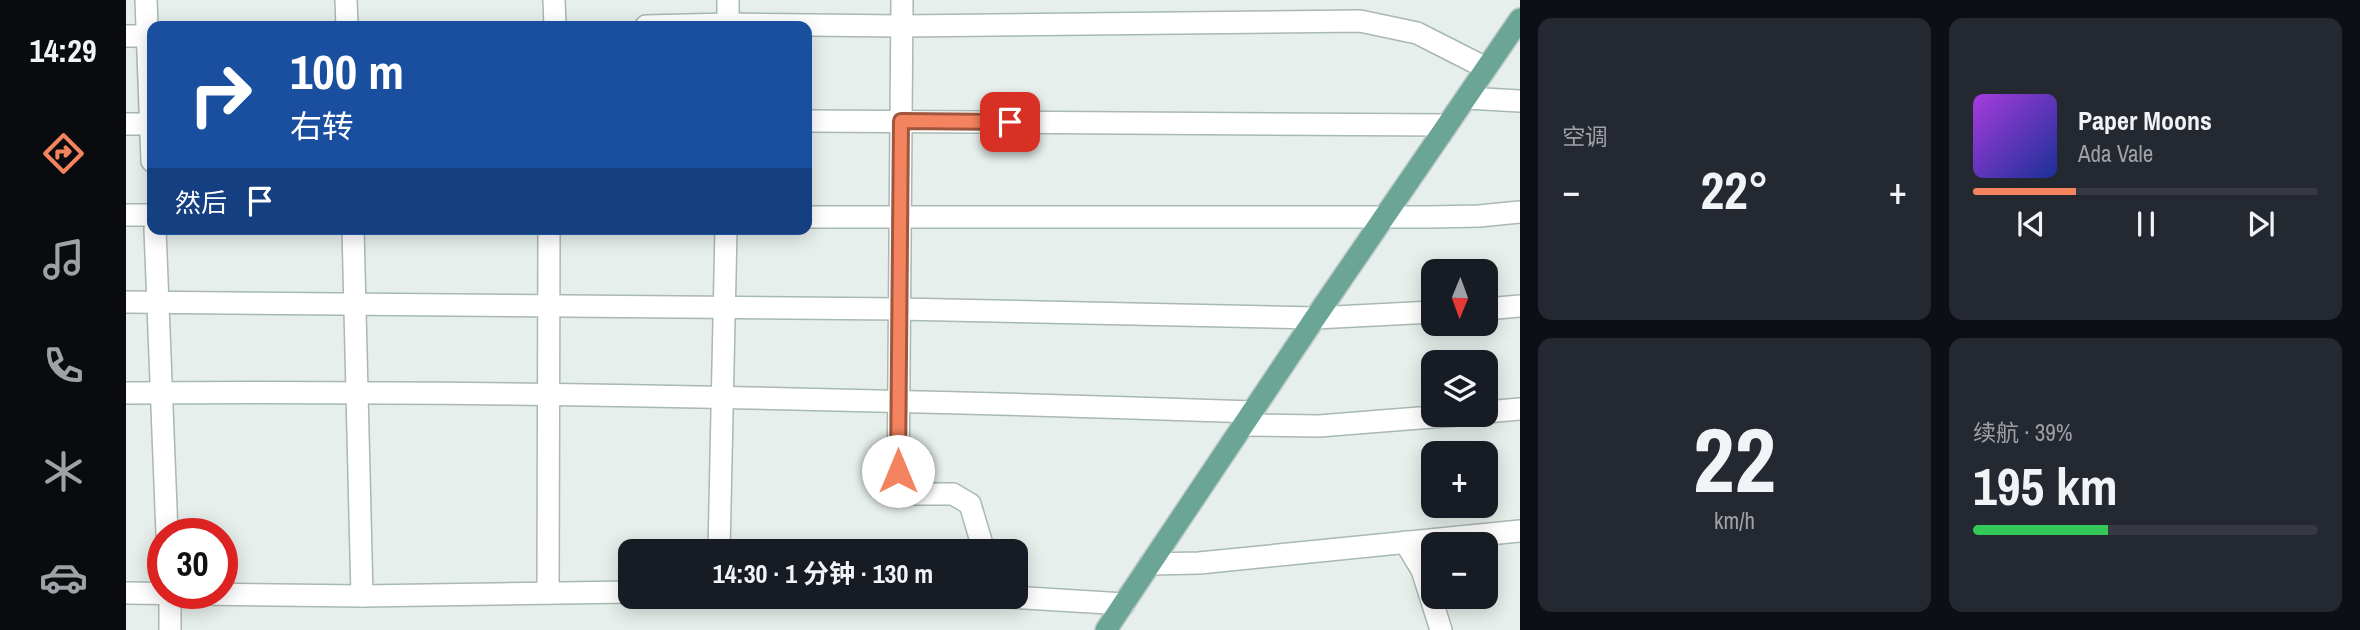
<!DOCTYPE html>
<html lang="zh">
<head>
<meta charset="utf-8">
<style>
  :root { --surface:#171b24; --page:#242831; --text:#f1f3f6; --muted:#9ea1a6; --line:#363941; --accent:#f4845f }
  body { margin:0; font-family:"Archivo Narrow","Noto Sans SC",sans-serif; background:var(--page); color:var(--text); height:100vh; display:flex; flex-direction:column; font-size:26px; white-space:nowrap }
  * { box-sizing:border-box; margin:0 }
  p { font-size:23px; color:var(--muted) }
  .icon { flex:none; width:38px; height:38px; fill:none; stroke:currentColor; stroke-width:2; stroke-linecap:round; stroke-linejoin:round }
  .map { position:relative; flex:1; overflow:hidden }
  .panel { display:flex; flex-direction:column; gap:18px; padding:18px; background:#0d0f14; width:840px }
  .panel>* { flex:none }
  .guide { position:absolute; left:21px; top:21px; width:665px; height:214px; border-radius:14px; box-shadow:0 4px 18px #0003; background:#1a4fa0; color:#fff; overflow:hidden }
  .needle { width:46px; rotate:181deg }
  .buttons { position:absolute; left:1295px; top:259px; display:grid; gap:14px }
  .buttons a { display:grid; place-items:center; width:77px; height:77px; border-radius:14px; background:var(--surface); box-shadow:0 4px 18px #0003; font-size:35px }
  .speed { position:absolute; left:21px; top:518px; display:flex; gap:14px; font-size:35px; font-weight:700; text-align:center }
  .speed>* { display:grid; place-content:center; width:91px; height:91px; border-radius:50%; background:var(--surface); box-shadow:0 4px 18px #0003; line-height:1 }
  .speed .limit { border:10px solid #d22; background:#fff; color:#111 }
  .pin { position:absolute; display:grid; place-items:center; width:60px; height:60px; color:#fff; margin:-30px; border-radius:14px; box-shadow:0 4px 10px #0006 }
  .me { position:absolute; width:77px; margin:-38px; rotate:0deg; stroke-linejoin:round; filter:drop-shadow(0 0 5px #0008) }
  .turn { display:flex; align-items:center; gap:24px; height:147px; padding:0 28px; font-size:32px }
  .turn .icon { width:91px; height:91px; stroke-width:2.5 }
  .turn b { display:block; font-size:49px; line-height:60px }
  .then { display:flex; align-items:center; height:66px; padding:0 28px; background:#0003; gap:14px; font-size:26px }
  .big { font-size:52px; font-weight:700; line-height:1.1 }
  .panel .widget { flex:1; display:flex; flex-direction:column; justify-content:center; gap:10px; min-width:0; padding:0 24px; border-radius:14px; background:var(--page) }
  .panel .dial { align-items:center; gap:0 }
  .dial b { font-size:91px; line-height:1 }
  .song { display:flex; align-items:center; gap:21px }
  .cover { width:84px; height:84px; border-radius:10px; background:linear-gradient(135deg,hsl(280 70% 55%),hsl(230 70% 35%)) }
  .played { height:7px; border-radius:4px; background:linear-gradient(90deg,var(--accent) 30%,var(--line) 30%) }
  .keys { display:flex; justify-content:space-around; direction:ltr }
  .heat { display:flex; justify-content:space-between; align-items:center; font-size:38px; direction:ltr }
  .charge { height:10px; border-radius:5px; background:linear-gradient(90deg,#34c759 39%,var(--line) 0) }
  .panel .tiles { flex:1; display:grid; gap:18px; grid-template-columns:repeat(2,1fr) }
  .trip { position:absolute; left:492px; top:539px; width:410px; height:70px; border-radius:14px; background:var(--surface); box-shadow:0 4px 18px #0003; font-weight:700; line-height:70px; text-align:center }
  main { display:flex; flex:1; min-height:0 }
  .tab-bar { display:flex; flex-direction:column; width:126px; justify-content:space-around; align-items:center; background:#090b0e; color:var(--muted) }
  .tab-bar .icon { width:49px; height:49px }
  .tab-bar .current { color:var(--accent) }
  .tab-bar b { font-size:32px; color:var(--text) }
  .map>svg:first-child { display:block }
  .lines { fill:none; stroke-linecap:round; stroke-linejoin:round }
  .minor-casing { stroke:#a8b8b2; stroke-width:24 }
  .primary-casing { stroke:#c2cac8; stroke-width:24 }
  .minor { stroke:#fff; stroke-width:21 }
  .primary { stroke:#6aa596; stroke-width:21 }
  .route-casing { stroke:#9f563e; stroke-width:18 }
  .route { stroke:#f4845f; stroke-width:12 }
</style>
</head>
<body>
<main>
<nav class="tab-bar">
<b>14:29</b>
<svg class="icon current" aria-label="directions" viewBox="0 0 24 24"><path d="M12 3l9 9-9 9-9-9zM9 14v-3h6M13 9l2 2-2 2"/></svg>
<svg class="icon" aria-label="music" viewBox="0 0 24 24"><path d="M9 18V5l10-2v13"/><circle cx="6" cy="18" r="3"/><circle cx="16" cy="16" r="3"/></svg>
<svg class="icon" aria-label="phone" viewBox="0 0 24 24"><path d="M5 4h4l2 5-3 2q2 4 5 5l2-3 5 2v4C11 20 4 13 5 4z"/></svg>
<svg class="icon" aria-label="climate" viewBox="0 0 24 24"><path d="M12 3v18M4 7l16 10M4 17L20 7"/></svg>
<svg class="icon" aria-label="car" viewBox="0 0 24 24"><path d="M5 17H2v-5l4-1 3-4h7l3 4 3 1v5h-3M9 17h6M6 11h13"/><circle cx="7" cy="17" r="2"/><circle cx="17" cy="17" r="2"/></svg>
</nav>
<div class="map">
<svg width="1394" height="630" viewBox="0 0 1394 630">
  <rect width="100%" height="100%" fill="#e6efeb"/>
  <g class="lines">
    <defs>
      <g id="minor">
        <polyline points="20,0 26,161"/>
        <polyline points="220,0 221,26"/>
        <polyline points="428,0 429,26"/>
        <polyline points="602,0 602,26"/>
        <polyline points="776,0 772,494 827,494 844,504 858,551"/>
        <polyline points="520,26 602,24 776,26 1234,21 1291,33 1360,68"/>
        <polyline points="0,36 26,36"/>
        <polyline points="1340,98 1394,101"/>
        <polyline points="681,121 1321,125"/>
        <polyline points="0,124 26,124"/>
        <polyline points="0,215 26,215"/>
        <polyline points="681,217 1304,217 1353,216 1394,212"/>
        <polyline points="29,229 41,534"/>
        <polyline points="227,229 236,596"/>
        <polyline points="0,302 773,309 1189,318 1307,312"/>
        <polyline points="1360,309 1394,306"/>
        <path d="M0,393C376,390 751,399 1127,412"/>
        <polyline points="1360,412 1394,409"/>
        <polyline points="1118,425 1193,426 1331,415"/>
        <polyline points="1279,542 1296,570 1315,630"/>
        <polyline points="593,551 600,229"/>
        <polyline points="1024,564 1073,563 1394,531"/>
        <polyline points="0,593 236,596 504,592"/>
        <polyline points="422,593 423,229"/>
        <polyline points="884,597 998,604"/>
        <polyline points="44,630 44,593"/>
      </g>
      <polyline id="primary" points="980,630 1189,318 1394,19"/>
    </defs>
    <use href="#minor" class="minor-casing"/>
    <use href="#primary" class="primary-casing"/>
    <use href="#minor" class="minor"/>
    <use href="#primary" class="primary"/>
  </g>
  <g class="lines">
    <defs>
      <polyline id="route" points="772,471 775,121 884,122"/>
    </defs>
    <use href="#route" class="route-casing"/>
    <use href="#route" class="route"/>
  </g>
</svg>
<div class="buttons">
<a><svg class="needle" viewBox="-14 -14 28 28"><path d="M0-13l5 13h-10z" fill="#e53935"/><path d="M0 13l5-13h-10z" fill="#9ea1a6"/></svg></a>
<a><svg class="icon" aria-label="layers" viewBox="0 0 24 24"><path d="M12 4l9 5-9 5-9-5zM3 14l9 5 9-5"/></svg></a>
<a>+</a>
<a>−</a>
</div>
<div class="speed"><div class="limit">30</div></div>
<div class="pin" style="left:884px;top:122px;background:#d93025"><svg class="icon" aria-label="arrive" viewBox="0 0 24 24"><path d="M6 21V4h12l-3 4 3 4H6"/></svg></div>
<svg class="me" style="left:772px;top:471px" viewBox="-20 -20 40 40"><circle r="19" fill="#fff"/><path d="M0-13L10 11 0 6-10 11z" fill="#f4845f"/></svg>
<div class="trip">14:30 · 1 分钟 · 130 m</div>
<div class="guide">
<div class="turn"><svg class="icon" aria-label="right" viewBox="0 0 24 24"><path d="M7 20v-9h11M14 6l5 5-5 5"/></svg><div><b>100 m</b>右转</div></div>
<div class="then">然后<svg class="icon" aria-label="arrive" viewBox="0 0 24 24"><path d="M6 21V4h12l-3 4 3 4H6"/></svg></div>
</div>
</div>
<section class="panel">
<div class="tiles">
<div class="widget"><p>空调</p>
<div class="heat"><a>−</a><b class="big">22°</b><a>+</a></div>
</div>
<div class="widget">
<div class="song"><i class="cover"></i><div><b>Paper Moons</b><p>Ada Vale</p></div></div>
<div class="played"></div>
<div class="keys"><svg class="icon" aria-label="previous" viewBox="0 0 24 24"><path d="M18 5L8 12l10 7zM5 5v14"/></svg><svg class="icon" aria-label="pause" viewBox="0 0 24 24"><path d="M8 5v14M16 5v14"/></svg><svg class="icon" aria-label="next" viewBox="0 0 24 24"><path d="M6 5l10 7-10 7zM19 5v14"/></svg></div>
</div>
<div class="widget dial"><b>22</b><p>km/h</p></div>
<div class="widget"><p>续航 · 39%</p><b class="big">195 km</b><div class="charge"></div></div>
</div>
</section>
</main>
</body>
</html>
